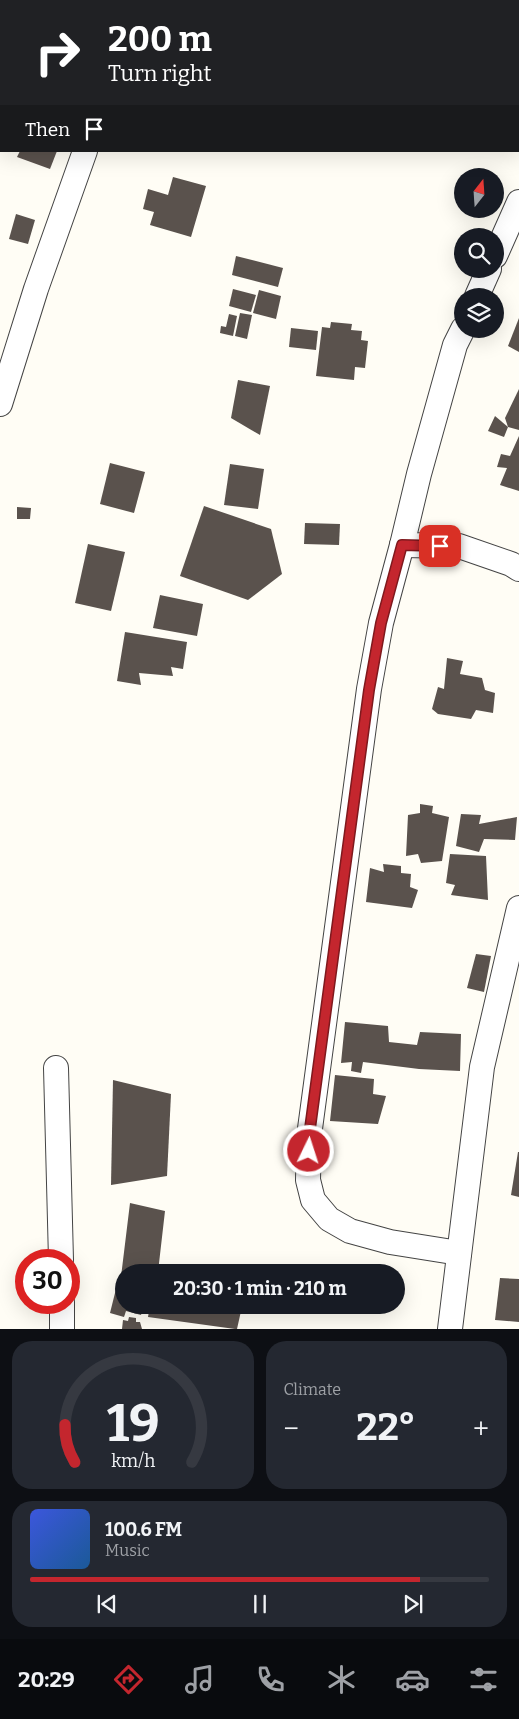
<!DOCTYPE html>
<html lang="en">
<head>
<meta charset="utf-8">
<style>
  :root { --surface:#171b24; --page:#242831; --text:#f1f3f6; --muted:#9ea1a6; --line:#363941; --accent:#c4262e }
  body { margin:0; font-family:Bitter,serif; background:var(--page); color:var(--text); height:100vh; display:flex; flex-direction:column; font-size:19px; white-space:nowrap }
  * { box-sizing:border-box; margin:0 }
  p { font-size:16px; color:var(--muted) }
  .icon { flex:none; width:28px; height:28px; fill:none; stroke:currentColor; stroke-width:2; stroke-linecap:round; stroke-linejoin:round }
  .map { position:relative; height:1329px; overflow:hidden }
  .details { display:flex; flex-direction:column; gap:12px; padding:12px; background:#0d0f14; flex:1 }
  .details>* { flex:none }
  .hud { position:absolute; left:0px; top:0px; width:520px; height:152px; box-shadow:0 5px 20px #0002; background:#202124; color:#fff; overflow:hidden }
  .needle { width:32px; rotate:17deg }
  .controls { position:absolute; left:454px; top:168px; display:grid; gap:10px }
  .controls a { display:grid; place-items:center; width:50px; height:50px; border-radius:50%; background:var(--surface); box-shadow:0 5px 20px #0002; font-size:25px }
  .speed { position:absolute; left:15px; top:1249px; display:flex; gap:10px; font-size:25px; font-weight:700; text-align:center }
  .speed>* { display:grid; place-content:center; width:65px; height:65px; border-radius:50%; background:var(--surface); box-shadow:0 5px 20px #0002; line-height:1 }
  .speed .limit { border:8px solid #d22; background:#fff; color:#111 }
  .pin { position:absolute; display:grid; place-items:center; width:42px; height:42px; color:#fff; margin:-21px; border-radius:10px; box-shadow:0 2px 8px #0006 }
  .me { position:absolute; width:55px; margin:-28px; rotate:4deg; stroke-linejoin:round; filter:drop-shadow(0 0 4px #0008) }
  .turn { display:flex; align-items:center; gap:18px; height:105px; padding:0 25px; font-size:22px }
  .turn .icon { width:65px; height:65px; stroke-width:2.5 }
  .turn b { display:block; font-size:35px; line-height:42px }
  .then { display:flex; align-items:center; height:48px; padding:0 25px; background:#0003; gap:10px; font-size:19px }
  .big { font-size:38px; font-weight:700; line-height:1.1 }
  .details .tile { flex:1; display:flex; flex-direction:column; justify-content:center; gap:8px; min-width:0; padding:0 18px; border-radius:20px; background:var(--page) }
  .details .dial { align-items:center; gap:0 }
  .dial svg { height:130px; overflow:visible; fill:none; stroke:var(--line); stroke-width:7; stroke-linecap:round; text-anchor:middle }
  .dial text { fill:var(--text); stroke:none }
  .song { display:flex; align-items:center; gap:15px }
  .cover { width:60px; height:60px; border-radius:8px; background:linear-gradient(135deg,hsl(230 70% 55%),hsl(210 70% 35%)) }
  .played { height:5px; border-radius:2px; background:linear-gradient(90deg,var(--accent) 85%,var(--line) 85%) }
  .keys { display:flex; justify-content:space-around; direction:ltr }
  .heat { display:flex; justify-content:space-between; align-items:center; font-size:28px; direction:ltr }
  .details .tiles { flex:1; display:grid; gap:12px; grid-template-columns:1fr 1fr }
  .tile:last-child { grid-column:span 2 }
  .trip { position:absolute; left:115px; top:1264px; width:290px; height:50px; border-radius:25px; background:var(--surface); box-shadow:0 5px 20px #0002; font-weight:700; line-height:50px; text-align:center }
  .menu { display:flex; height:80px; justify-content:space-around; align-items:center; background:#090b0e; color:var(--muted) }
  .menu .icon { width:35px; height:35px }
  .menu .on { color:var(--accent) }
  .menu b { font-size:22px; color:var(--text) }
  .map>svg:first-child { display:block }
  .building { fill:#5a524d }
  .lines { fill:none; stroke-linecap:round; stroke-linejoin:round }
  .minor-casing { stroke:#444; stroke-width:26 }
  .minor { stroke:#fff; stroke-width:24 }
  .route-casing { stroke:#7f191e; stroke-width:12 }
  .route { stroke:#c4262e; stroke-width:9 }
</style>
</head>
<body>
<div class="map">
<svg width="519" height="1329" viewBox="0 0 519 1329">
  <rect width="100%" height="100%" fill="#fffdf5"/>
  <g class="building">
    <polygon points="20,151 57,151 50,169 17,157"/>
    <polygon points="173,177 206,186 191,237 150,225 154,212 143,209 148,189 168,195"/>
    <polygon points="16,214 35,220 28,244 9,239"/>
    <polygon points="236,256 283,268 278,287 232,275"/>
    <polygon points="233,289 256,295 251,312 229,306"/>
    <polygon points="259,290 281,296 276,319 253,313"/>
    <polygon points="240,313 252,315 247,339 235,336"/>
    <polygon points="229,314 237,316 233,336 220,333 221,326 226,327"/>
    <polygon points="519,318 519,352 508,346"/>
    <polygon points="331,322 352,324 351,330 362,331 361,340 368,341 365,368 355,367 354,380 316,376 322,327 330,328"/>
    <polygon points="291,328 318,331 316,350 289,347"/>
    <polygon points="238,380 270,386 260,435 231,418"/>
    <polygon points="519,389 519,430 508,427 505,418"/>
    <polygon points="495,416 508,427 504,437 488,431"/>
    <polygon points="519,436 519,491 500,485 507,468 497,467 501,454 510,456"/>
    <polygon points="110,463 145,472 134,513 100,504"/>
    <polygon points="230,464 264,469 258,509 224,505"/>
    <polygon points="204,506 271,529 282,574 248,600 180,576"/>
    <polygon points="17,507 31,508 30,519 17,519"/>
    <polygon points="305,523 340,524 339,545 304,544"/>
    <polygon points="88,544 125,552 111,611 75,603"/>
    <polygon points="160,595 203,604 197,636 153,628"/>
    <polygon points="125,632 187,642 183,669 171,667 173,676 139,673 141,685 117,681"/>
    <polygon points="447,658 463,661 460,674 482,678 485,690 495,693 493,713 476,710 471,719 438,714 432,709 438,687 444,689"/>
    <polygon points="420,804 433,806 432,813 449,817 442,861 421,863 418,854 406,856 408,815 420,813"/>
    <polygon points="461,814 481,815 479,824 517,817 515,840 484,839 479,852 456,846"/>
    <polygon points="450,854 486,856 488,900 451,895 455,885 446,883"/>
    <polygon points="383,864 401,866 401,873 411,874 410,887 418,890 412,908 366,902 370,868 384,872"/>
    <polygon points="476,954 491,956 484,992 467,988"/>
    <polygon points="345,1022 388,1026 389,1042 417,1045 420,1032 461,1034 460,1071 419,1069 363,1062 361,1073 351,1071 352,1062 341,1063"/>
    <polygon points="335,1075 374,1079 373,1094 386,1096 378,1124 330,1121"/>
    <polygon points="113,1080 171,1094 167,1176 111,1185"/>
    <polygon points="518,1152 519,1152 519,1197 511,1195"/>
    <polygon points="130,1203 165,1211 158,1272 124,1272 124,1285 120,1285"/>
    <polygon points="500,1278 519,1279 519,1322 495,1320"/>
    <polygon points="116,1289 124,1291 124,1305 144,1305 141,1315 126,1311 124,1317 110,1313"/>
    <polygon points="150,1305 251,1305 251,1308 221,1307 241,1311 237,1329 235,1329 148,1317"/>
    <polygon points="129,1317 136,1318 136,1322 140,1322 142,1329 122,1329 123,1320 128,1321"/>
  </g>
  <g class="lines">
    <defs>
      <g id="minor">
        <polyline points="132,1 132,0"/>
        <polyline points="495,256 519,202"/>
        <polyline points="477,296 489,269"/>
        <polyline points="0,404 36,289 85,151"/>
        <polyline points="402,545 459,546 511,564 519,569"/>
        <polyline points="56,1068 61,1260"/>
        <polyline points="459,1253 390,1242 350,1231 329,1219 313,1200 308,1180 309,1136 369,689 381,623 402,545 419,474 455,345 463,329"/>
        <polyline points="62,1329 62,1302"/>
        <polyline points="450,1329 482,1067 519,908"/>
      </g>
    </defs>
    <use href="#minor" class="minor-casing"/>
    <use href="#minor" class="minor"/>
  </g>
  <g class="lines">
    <defs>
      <polyline id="route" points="309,1151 309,1136 369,690 381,623 402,545 440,546"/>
    </defs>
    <use href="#route" class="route-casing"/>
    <use href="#route" class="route"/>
  </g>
</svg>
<div class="controls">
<a><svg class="needle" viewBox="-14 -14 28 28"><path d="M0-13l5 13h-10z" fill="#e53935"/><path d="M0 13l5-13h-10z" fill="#9ea1a6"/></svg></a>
<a><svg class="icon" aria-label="search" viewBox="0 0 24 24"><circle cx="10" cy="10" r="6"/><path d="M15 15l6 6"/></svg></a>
<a><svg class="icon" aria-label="layers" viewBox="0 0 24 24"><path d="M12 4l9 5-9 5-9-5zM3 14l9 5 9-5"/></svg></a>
</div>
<div class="speed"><div class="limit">30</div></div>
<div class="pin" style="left:440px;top:546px;background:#d93025"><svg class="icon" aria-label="arrive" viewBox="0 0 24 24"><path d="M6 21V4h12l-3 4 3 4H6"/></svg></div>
<svg class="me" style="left:309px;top:1151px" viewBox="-20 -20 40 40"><circle r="17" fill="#c4262e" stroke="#fff" stroke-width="3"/><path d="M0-11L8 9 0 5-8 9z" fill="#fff"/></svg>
<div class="trip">20:30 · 1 min · 210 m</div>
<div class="hud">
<div class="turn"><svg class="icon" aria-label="right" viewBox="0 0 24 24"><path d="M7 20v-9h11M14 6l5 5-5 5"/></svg><div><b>200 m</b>Turn right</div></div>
<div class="then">Then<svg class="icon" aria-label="arrive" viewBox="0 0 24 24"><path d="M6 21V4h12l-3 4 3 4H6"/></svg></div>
</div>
</div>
<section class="details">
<div class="tiles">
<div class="tile dial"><svg viewBox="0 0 100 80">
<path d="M14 69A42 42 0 1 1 86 69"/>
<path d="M14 69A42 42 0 0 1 8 46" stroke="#c4262e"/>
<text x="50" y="56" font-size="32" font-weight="700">19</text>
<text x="50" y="72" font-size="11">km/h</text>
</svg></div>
<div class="tile"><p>Climate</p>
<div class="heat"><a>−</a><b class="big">22°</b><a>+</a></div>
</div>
<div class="tile">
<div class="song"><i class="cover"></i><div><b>100.6 FM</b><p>Music</p></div></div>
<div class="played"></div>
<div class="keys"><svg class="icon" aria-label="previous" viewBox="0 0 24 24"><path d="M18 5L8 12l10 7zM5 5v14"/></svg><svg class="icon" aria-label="pause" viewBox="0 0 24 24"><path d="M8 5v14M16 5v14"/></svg><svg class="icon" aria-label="next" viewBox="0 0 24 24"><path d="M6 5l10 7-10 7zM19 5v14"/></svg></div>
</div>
</div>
</section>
<nav class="menu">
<b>20:29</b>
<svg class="icon on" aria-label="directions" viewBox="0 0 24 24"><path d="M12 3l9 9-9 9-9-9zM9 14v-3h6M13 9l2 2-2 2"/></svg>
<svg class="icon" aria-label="music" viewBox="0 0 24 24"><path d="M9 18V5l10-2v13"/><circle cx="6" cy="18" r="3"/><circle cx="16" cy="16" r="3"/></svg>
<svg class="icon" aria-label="phone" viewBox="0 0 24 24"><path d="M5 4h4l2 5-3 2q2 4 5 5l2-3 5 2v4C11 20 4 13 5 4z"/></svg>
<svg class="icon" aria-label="climate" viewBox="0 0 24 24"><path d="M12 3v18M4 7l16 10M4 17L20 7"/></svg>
<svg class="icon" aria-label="car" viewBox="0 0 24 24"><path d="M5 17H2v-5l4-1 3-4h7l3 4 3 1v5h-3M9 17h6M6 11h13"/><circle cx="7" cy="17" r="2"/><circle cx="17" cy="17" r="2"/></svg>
<svg class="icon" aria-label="filters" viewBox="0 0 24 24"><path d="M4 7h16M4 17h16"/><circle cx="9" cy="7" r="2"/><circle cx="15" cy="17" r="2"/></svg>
</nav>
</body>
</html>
